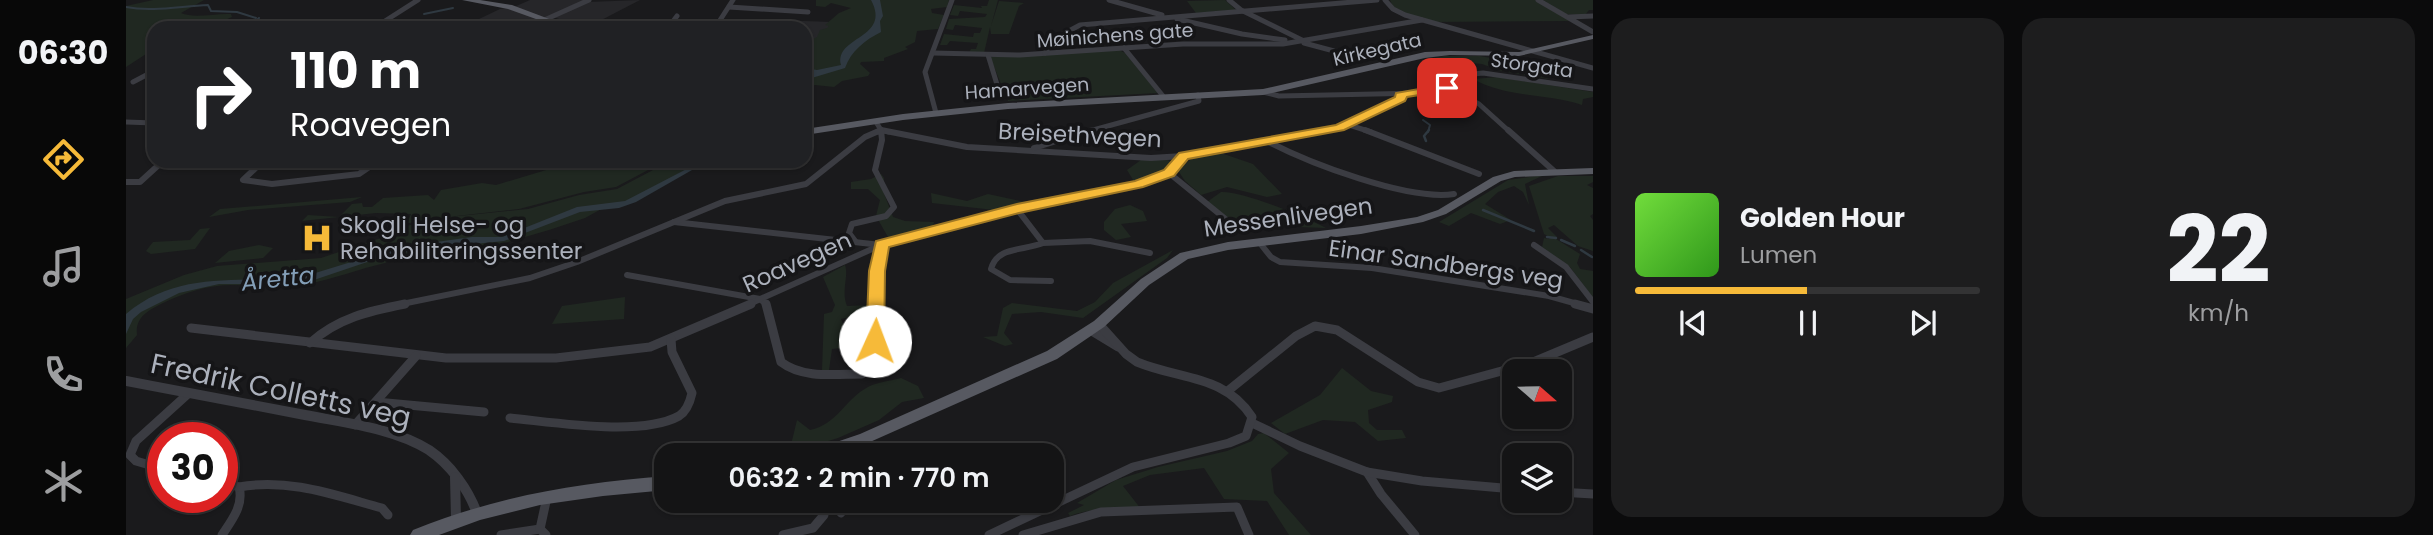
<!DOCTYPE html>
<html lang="en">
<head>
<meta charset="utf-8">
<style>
  :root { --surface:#141415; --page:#1d1d1e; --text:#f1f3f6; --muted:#9d9ea0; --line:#333334; --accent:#f6ba39 }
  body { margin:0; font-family:Poppins,sans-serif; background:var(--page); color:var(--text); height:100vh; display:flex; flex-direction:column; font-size:26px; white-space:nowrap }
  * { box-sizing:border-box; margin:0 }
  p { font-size:23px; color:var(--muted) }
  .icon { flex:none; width:38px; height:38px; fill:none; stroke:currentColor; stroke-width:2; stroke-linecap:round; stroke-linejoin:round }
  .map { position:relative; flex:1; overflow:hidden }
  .side { display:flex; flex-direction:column; gap:18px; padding:18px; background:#0b0b0c; width:840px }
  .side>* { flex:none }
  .guide { position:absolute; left:21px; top:21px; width:665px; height:147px; border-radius:21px; box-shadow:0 2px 5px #0004,0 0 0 2px var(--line); background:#202124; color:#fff; overflow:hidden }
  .needle { width:46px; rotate:110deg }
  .fabs { position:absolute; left:1376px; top:359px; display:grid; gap:14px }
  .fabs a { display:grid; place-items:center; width:70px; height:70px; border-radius:14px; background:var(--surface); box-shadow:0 2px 5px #0004,0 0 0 2px var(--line); font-size:35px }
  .speed { position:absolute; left:21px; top:422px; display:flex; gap:14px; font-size:35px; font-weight:700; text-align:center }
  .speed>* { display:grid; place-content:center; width:91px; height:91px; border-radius:50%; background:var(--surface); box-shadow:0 2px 5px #0004,0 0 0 2px var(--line); line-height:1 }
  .speed .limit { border:10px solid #d22; background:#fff; color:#111 }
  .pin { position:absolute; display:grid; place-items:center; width:60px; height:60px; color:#fff; margin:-30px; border-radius:14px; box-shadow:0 4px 10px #0006 }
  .me { position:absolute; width:77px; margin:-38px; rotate:2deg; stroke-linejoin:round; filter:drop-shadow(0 0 5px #0008) }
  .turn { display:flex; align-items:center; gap:24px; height:147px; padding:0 28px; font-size:32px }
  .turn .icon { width:91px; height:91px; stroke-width:2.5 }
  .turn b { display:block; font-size:49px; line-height:60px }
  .side .widget { flex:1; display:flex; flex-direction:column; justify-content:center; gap:10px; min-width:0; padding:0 24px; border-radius:21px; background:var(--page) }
  .side .dial { align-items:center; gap:0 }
  .dial b { font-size:91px; line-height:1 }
  .song { display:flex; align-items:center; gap:21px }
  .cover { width:84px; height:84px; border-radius:10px; background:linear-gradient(135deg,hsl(100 70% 55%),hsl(110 70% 35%)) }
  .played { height:7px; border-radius:4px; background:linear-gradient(90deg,var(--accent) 50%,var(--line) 50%) }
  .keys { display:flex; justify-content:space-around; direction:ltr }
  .side .tiles { flex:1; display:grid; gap:18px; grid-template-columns:repeat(2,1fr) }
  .trip { position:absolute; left:528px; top:443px; width:410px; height:70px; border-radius:21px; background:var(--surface); box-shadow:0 2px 5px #0004,0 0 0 2px var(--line); font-weight:600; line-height:70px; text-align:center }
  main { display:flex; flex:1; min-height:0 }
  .menu { display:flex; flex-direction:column; width:126px; justify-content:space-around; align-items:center; background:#080808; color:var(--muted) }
  .menu .icon { width:49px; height:49px }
  .menu .active { color:var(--accent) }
  .menu b { font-size:32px; color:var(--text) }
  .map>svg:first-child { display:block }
  .built { fill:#262629 }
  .green { fill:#202821 }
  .water { fill:#2f3941 }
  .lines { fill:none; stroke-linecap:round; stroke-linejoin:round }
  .stream-far1 { stroke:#2f3941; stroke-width:2 }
  .stream { stroke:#2f3941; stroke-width:2.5 }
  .minor-far2 { stroke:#3b3c42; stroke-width:5 }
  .minor-far1 { stroke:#3b3c42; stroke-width:6 }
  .minor { stroke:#3b3c42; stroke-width:9 }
  .tertiary { stroke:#3b3c42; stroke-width:10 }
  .primary { fill:#575961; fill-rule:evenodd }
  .route { fill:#f6ba39; stroke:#a07925; stroke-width:2 }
  .labels { text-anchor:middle; stroke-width:7; stroke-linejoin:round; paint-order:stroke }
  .far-street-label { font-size:19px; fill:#acb1bc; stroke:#151517 }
  .street-label { font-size:23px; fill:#acb1bc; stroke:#151517 }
  .poi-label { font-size:23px; fill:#acb1bc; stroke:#151517; text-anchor:start }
  .water-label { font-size:24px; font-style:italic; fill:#839eb7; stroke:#151517 }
  .near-street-label { font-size:28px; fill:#acb1bc; stroke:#151517 }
</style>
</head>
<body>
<main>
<nav class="menu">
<b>06:30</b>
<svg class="icon active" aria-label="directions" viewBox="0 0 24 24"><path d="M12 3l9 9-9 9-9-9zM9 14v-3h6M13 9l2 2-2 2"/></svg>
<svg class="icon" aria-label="music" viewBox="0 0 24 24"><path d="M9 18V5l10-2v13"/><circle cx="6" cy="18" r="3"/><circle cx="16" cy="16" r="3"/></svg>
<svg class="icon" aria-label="phone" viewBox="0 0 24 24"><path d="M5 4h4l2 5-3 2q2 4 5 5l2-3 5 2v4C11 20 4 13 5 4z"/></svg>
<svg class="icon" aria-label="climate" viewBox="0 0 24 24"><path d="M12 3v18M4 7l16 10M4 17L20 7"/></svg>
</nav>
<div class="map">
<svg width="1467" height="535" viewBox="0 0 1467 535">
  <rect width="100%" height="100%" fill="#1a1a1c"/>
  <g class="built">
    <polygon points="404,0 460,0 462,2 514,0 460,28 430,18 392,25 353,19 374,9 388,7"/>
    <polygon points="631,19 651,20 705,22 692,48 679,61 679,28 625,28"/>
  </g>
  <g class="green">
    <path d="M27,0H78L55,13C68,19 90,13 105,14L106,17L87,25L91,28H28V52L20,54L0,67V6Z"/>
    <polygon points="690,0 823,0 821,7 805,9 806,13 818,15 812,29 791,31 789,42 779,47 782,49 758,58 758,61 735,62 734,64 744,73 742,76 716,81 708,87 689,85 679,90 679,60 685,52 684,48 679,47 679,43 691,37 694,30 701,28 703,26 699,25 713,13 725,8 705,3 699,7 690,6"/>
    <polygon points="863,0 872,0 865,26 873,1 898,3 893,6 883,34 865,34 864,27 858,53 843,53 845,49 850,49 852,43 824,41 821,45 814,45 818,34 847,37 848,33 854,33 856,28 829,25 827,30 820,29 823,19 859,17 861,14 834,11 832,16 824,15 828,5 856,8 855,6 861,6"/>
    <polygon points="1099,0 1110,10 1070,13 1061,1"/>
    <polygon points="1264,0 1410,0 1446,21 1306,22 1282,15 1267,7"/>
    <polygon points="1417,0 1467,0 1467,10 1463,10 1459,15 1440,14"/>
    <polygon points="993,50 999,53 1032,93 882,101 864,57"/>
    <polygon points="1318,56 1354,56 1376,60 1375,58 1407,66 1402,70 1423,79 1376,71 1356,64 1305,59"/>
    <path d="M1372,77L1467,92V97L1457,99L1456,105C1420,93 1381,98 1347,79Z"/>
    <path d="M1089,151L1127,164L1156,194L1141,197L1101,187L1075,195L1059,181L1053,172C1061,158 1074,155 1089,151Z"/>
    <polygon points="1040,159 1047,163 1033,174 1009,183 1001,170 1015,160"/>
    <path d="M432,161H539L490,187L458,192L393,209L313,218L402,209L453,195L491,189L544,161H596L581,168L557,171L511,199L479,207L459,218L423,230L375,244L270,256L259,263C233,269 207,279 181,284C156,288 131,285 106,285C81,285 57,293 35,304C21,311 9,318 11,335L0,348V299L58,275L91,266L195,258L258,237L271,228L312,219L269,225L282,221L285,214L250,213L176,221L182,215L213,217L226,204L236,203L237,207H246L257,198L302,195L308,200L315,190L356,183L370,185L430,167L428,165Z"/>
    <polygon points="755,174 758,178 757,191 767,217 779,221 808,222 807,226 762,237 750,216 754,200 742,189 725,189 725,182 745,179"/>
    <polygon points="1418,175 1399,184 1403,205 1397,192 1388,186 1372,192 1359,204 1385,220 1374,224 1345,213 1323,226 1313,222 1382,180"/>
    <polygon points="1432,176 1467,176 1467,182 1461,185 1467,188 1467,214 1464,216 1467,220 1467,251 1452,246 1428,225 1422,228 1431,237 1430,239 1454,254 1451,263 1454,269 1467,271 1467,298 1444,267 1416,247 1418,238 1423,239 1424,237 1418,234 1403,186"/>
    <path d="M1095,192C1118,191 1178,217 1200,228L1118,225L1097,215L1081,202Z"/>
    <polygon points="805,193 841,201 862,194 899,202 868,210 806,203"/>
    <polygon points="236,197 224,202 122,210 83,217 94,209"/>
    <polygon points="1004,205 1017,211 1021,221 995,224 1005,237 990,240 978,230 978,222 989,209"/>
    <polygon points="84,228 69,249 25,254 20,251 27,242 64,240 74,229"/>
    <polygon points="133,245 147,248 137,258 89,263 103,251"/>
    <polygon points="1047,250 1041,258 957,318 915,312 886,314 878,333 887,344 879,346 857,337 871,336 877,308 886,303 951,311 969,302 987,283"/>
    <path d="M719,265C723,277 715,290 721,306L746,305V312L715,319L722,335L738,336L735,346L706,349L703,370H696L698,314L706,312L709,305L697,277Z"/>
    <polygon points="499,297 498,319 426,324 436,306"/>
    <polygon points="1216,368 1245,391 1267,396 1266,402 1242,410 1243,423 1251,430 1276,430 1280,438 1252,441 1229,422 1197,420 1159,434 1145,423 1194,395"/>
    <path d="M775,378L792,386L798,398L776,402L753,420L712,438L663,453L671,420L684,430C712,424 719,399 742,387C751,382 765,381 775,378Z"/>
    <path d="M1138,433L1163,453L1145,469L1148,493L1185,535H1163L1141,501L1098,499L1078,468L1024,475L997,486L1015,509C990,509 968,507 944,516L942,513L958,505L951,503L990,480L1032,467L1101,451L1126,441L1132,434Z"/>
  </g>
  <g class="water">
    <path d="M745,0H754L757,16L754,21L755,32C739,40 725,51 719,68L679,80V74L685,72L679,68L691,70L715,65C708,36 766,39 745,0Z"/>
    <path d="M576,161H598L573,166L510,202L493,208L454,212L378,241L290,250L250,259L188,280L165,284H93L53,293L15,312L7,319L0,334V314C52,270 112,283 173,278L274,247L346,237H376L451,207L499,201Z"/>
  </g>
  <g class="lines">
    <g class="stream-far1">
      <path d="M0,7C26,12 55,6 82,5L85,11L111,12L130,18"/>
      <polyline points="298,14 327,8"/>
      <polyline points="130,28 128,23 133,18"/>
      <polyline points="157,28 214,22"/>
      <polyline points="1297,120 1304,125 1302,132"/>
    </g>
    <g class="stream">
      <polyline points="1300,141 1298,136 1303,130"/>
      <polyline points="1357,210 1408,231"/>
      <polyline points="1421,237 1430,238"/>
      <polyline points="1435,240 1449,246"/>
      <polyline points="1455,250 1466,257"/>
    </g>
    <g class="minor-far2">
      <polyline points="983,0 1036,15"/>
      <polyline points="1103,0 1115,10 1178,41"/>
      <polyline points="1259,0 1267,9 1279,15 1467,68"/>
      <polyline points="1412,0 1467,32"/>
      <polyline points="603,7 682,12"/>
      <polyline points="1443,17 1467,16"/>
      <polyline points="1051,19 1116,34 1159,40"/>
      <polyline points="248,28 292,0"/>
      <polyline points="369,28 405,26 463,0"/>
      <polyline points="542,28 551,16"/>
      <polyline points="589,28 607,0"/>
      <polyline points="1178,43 1208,51"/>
      <polyline points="998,48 1037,96"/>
      <polyline points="807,53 894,55 1057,44 1157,44 1296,20"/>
      <polyline points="919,53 928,39 954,25 1251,0"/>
      <polyline points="862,55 873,91"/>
      <polyline points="7,82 28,71"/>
      <polyline points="1321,88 1353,104 1384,132"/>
      <polyline points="1137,92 1153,96 1297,93 1321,88 1338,75 1357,73 1467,89"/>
      <polyline points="810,113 799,72 826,0"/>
      <polyline points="0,122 28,123"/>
      <polyline points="750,122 755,130 763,132"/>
      <polyline points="1220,124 1245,132"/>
      <polyline points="751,132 755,132"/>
      <polyline points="960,132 1073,101 1072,95"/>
      <polyline points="1193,132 1213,128 1273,100 1274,95"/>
    </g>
    <g class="minor-far1">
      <polyline points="755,130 841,147 1025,158 1057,156 1202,130"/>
      <polyline points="1239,130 1353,174"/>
      <polyline points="1382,130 1428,171"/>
      <path d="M1141,141C1183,163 1282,201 1328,194"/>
      <polyline points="908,148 966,130"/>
      <polyline points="137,161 117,180 146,184 233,174 252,161"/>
      <polyline points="1043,173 1102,221"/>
      <polyline points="0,182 14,182 37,161"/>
      <polyline points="891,209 917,243 964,241 1024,253"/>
      <polyline points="548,222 755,245 756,255 751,271 751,305"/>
      <polyline points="1133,242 1145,257 1154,262 1246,268 1423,296 1455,305"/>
      <path d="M917,243C898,251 871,246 865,269L884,280L925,281"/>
      <polyline points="1408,245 1440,267 1467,302"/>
      <polyline points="501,275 634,299 641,305"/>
      <polyline points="271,305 404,278 451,262 599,201 680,184 739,137 755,130 756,140 749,170 768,207 760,216 726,224 723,233 729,241"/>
      <polyline points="621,305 755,245 891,209 1012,184 1043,173 1057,156"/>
    </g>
    <g class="minor">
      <path d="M640,304L655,362C677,379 710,374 736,374L747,349L751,304"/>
      <polyline points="1449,304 1467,309"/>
      <polyline points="65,328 320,358 430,358 524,347 625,304"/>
      <polyline points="964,330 992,347"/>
      <path d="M184,343C212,318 243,311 279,304"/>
      <polyline points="1103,390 1170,336 1189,326 1211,330 1292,382 1313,388 1405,363 1467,337"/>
      <polyline points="250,402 358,412"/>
      <path d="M384,418C427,422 515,437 553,416C561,411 564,402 566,393L546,352L545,339"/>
      <polyline points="1126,423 1174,446 1241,472 1255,494 1289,535"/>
      <polyline points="229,425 290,356"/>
      <polyline points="732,441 735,455"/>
      <polyline points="37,469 10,461 4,455 10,441 63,393"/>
      <polyline points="1241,472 1296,481 1388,489"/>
      <path d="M96,482L113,487C118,505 106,520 96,535"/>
      <path d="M113,487C163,478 208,495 256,508L262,515"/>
      <polyline points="1433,492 1467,494"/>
      <polyline points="715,513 723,500"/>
      <polyline points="375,535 414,529"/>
      <polyline points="420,535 414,529 421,497"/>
      <polyline points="657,535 687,528 698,515"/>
      <path d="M863,535L1007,467L1103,443L1120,436L1126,417C1098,374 1054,380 1011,362L1000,354L973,324"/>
      <polyline points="897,535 975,512 1111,507 1123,535"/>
    </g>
    <g class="tertiary">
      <path d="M0,381C60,392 120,404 179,415C219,423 268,428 303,450C325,465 342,489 351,513"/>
      <polyline points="329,477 330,519"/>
    </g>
    <g class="primary">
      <polygon points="336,0 354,0 386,5 447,28 435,28 382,9"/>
      <polygon points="1467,35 1467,39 1393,56 1324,55 1299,58 1137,95 882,109 777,120 679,135 679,129 777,114 882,103 1137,89 1299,52 1324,51 1393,52"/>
      <polygon points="1467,168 1467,174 1389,177 1375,181 1320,214 1297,222 1235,234 1102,250 1062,259 1023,285 978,327 931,359 744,442 711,455 685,455 687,450 734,434 921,351 968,321 1015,279 1054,253 1102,242 1235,226 1291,217 1312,210 1367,177 1388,171"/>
      <path d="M541,476V490L477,496L414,505L354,520L313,535H284L287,530C372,496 450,483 541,476Z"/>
    </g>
  </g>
  <polygon class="route" points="1321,84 1326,85 1326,90 1281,97 1279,101 1218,130 1062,159 1048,176 1017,187 893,213 763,247 759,271 758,341 755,346 743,346 740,341 743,271 750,241 891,204 1009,181 1038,170 1053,153 1210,125 1269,97 1270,93"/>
  <defs>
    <symbol id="hospital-bare" viewBox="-9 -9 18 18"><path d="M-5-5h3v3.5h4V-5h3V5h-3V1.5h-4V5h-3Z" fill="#f6ba39" stroke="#151517" stroke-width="2.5" paint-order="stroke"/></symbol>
  </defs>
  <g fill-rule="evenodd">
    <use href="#hospital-bare" x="169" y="216" width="44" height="44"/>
  </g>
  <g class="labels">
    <g class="far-street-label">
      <text transform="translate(989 35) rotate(-4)" y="7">Møinichens gate</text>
      <text transform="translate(1251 49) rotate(-13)" y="7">Kirkegata</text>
      <text transform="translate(1406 65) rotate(8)" y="7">Storgata</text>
      <text transform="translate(901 88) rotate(-4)" y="7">Hamarvegen</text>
    </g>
    <g class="street-label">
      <text transform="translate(954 135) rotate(3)" y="8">Breisethvegen</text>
      <text transform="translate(1162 217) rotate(-8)" y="8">Messenlivegen</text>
      <text transform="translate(671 262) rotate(-24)" y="8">Roavegen</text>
      <text transform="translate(1320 264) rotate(8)" y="8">Einar Sandbergs veg</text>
    </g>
    <g class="poi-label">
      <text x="214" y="233">Skogli Helse- og<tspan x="214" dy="26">Rehabiliteringssenter</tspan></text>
    </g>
    <g class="water-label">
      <text transform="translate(152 279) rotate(-6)" y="8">Åretta</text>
    </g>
    <g class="near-street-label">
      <text transform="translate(155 390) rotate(12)" y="10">Fredrik Colletts veg</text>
    </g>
  </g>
</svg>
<div class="fabs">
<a><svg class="needle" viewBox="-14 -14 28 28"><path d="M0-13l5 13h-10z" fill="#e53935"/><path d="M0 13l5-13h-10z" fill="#9d9ea0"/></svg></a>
<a><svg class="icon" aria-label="layers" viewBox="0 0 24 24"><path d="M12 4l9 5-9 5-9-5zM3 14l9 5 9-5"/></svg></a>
</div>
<div class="speed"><div class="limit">30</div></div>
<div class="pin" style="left:1321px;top:88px;background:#d93025"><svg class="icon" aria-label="arrive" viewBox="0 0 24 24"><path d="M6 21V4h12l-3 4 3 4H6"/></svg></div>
<svg class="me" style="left:749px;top:341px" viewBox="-20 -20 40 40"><circle r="19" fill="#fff"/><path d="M0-13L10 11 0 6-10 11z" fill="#f6ba39"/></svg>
<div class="trip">06:32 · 2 min · 770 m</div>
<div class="guide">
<div class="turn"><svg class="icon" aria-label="right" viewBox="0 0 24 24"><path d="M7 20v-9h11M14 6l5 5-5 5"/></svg><div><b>110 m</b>Roavegen</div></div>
</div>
</div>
<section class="side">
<div class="tiles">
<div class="widget">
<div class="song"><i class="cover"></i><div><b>Golden Hour</b><p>Lumen</p></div></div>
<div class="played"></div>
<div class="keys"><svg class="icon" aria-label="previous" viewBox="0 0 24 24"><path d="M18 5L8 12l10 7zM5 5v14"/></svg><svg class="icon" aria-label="pause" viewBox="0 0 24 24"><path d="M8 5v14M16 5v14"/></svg><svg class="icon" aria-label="next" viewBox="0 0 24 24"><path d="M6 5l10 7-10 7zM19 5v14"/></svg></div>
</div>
<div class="widget dial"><b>22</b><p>km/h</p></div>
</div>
</section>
</main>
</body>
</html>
